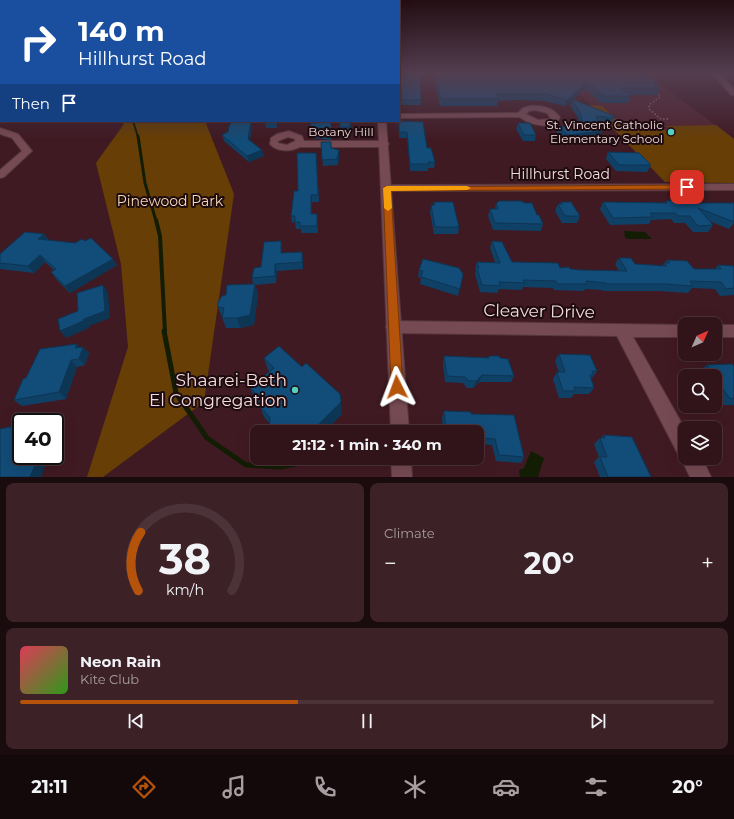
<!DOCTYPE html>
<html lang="en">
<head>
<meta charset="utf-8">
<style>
  :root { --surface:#30141a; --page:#3c2127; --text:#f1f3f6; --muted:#a89ea2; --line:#4b3339; --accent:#b45309 }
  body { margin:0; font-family:Montserrat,sans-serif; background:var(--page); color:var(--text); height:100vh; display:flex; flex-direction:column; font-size:15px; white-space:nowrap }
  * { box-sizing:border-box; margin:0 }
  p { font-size:13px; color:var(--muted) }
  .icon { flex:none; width:22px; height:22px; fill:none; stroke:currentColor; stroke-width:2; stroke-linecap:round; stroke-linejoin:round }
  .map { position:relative; height:477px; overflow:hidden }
  .side { display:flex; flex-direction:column; gap:6px; padding:6px; background:#1a0b0e; flex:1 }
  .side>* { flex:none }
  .guide { position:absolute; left:0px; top:0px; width:400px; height:122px; box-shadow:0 4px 16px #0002,0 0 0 1px var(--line); background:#1a4fa0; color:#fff; overflow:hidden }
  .needle { width:26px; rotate:45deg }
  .buttons { position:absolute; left:678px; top:317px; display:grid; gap:8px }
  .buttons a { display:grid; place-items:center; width:44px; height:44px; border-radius:8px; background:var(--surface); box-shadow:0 4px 16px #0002,0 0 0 1px var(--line); font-size:20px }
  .speed { position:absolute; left:12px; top:413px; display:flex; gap:8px; font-size:20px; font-weight:700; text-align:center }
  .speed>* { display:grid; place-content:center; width:52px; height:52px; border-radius:50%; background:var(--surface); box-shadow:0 4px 16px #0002,0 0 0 1px var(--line); line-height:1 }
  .speed .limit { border:2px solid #111; border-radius:6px; background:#fff; color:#111 }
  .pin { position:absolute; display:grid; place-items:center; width:34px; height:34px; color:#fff; margin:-17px; border-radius:8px; box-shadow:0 2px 6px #0006 }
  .me { position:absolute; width:44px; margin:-22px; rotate:357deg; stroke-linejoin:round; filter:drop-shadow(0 0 3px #0008) }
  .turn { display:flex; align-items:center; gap:14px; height:84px; padding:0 12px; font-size:18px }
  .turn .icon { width:52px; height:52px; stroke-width:2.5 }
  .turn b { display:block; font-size:28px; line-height:34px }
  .then { display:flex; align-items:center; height:38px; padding:0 12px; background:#0003; gap:8px; font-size:15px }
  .big { font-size:30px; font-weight:700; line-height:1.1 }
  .side .card { flex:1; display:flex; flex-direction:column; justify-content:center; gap:6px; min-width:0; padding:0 14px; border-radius:8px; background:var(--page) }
  .side .dial { align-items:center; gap:0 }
  .dial svg { height:104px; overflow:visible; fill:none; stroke:var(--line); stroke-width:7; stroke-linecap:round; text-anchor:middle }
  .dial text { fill:var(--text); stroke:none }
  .song { display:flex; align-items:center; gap:12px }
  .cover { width:48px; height:48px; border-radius:6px; background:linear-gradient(135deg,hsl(350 70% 55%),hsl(110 70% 35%)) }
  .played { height:4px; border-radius:2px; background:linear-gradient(90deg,var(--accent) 40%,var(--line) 40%) }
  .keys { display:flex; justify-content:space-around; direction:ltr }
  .heat { display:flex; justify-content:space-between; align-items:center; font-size:22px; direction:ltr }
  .side .tiles { flex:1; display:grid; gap:6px; grid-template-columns:1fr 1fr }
  .card:last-child { grid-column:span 2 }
  .trip { position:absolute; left:250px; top:425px; width:234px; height:40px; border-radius:8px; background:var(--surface); box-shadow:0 4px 16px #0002,0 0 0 1px var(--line); font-weight:700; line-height:40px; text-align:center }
  .tab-bar { display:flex; height:64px; justify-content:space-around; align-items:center; background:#13080a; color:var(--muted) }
  .tab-bar .icon { width:28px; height:28px }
  .tab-bar .current { color:var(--accent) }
  .tab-bar b { font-size:18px; color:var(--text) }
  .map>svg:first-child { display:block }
  .built { fill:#4f232e }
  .green { fill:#673e05 }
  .water { fill:#131d04 }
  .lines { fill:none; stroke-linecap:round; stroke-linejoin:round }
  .stream-far3 { stroke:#131d04; stroke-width:2 }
  .stream-far2 { stroke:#131d04; stroke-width:3 }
  .stream-far1 { stroke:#131d04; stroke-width:4 }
  .stream { stroke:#131d04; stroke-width:5 }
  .street-casing { stroke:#57373f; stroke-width:2 }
  .secondary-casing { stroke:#57373f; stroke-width:2 }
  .path { stroke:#8a686f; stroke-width:1.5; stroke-dasharray:1.5 2; stroke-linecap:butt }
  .street { fill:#764a53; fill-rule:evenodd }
  .secondary { fill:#764a53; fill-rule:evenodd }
  .wall { fill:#0f4167 }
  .shaded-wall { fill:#0d3554 }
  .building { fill:#124c78; stroke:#0d3554 }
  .route { fill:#b45309; stroke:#753606 }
  .slow { fill:#f59e0b }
  .poi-dot { fill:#57cec2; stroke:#1c0b0f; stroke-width:1.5 }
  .labels { text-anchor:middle; stroke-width:4; stroke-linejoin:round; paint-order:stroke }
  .far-poi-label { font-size:12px; fill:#f5dbdf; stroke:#1c0b0f; text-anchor:end }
  .far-street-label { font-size:12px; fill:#f5dbdf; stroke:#1c0b0f }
  .street-label { font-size:14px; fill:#f5dbdf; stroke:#1c0b0f }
  .park-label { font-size:14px; fill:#fbd9b7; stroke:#1c0b0f }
  .near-street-label { font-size:17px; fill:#f5dbdf; stroke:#1c0b0f }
  .near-poi-label { font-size:17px; fill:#f5dbdf; stroke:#1c0b0f; text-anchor:end }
</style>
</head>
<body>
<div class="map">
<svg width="734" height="477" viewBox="0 0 734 477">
  <rect width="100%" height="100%" fill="#401a23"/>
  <polygon class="built" points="559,73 647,74 734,139 734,183 665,182"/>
  <g class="green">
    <polygon points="590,105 602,106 627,130 672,130 667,126 716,125 734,139 734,183 665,182"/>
    <polygon points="117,121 205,121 234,194 204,402 103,477 87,477 128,347 121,264 96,163 124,124"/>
  </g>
  <g class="water">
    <polygon points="624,231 645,232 652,239 628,239 625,238"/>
    <polygon points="531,451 544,458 538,477 520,477 519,470 524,468"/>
  </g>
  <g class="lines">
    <polyline class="stream-far3" points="133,121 138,137"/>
    <polyline class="stream-far2" points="138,136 145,183 156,221"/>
    <polyline class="stream-far1" points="156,220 160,236 165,332"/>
    <polyline class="stream" points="164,331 176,393 207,438 246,465 280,467 326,458"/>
    <defs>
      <g id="street">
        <polygon points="712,73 719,73 734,89 734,95 731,95"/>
        <path d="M530,106C542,105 553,108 560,117C555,131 529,125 520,117L399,118V114L518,113L523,108ZM535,110L547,113L551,119L538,120L526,114L529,111Z"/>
        <polygon points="0,128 18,134 32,151 4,177 0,178 0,170 22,151 12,138 0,134"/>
        <path d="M289,131L302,136L304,141H385L389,144L385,147H300C290,152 277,152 270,144L271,138L277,134ZM288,137L295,139V141L287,145L278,143V141Z"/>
        <polygon points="734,184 734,190 387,191 382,188 387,185"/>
        <polygon points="393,321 685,325 685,337 633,337 685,429 685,458 702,458 711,477 690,477 681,458 682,455 678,454 617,336 393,333 388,331 386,327 388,323"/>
        <rect x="715" y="325" width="19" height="12"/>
      </g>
      <g id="secondary">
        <polygon points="378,121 386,121 409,432 391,432"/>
        <polygon points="391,458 411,458 412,477 392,477"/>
      </g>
    </defs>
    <use href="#street" class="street-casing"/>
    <use href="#secondary" class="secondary-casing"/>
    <polyline class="path" points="657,91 660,97 649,105 649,109 661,119 670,119"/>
    <use href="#street" class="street"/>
    <use href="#secondary" class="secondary"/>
  </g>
  <g class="wall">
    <polygon points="400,73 421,100 421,105 401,105"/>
    <polygon points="434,73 564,73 658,83 657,86 660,88 657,95 629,95 631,96 628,103 601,103 585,89 573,99 614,118 611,124 599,123 600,137 566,141 557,133 559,127 579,124 578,118 570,105 572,101 565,106 544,101 517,100 498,101 497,106 440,106 434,77"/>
    <polygon points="246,121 252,121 252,123 250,141 264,156 249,162 224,141 222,135"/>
    <polygon points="277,121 277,128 266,128 265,122"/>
    <polygon points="351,121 350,133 340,133 340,127"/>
    <polygon points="399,121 427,148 435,162 434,168 428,168 428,171 410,171 407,138 399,138"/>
    <polygon points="518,123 536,135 535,141 523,141 516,129"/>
    <polygon points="331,128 331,140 311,138 310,132"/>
    <polygon points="321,142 331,149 339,150 339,156 338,165 323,166"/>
    <polygon points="608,152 651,165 647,172 616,171 606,159"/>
    <polygon points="317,160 319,202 312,202 312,214 317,214 318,233 301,233 301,229 296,229 295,222 292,223 291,216 298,191"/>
    <polygon points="666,201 693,203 734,203 734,223 729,229 709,221 713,225 708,232 693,232 685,223 674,223 671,219 651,220 649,224 610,225 600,209 603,202 665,203"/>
    <polygon points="434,202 459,227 458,234 434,234 430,212 431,205 433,205"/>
    <polygon points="561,202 580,216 577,223 562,223 555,211 558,204 560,204"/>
    <polygon points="496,204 537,215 543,224 541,231 493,230 488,216 490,209 495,209"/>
    <polygon points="44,234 49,240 117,265 70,293 56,279 51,272 54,270 45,262 34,273 0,269 0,254"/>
    <polygon points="281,241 282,253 303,259 303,269 277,271 276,283 255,285 258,294 254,325 240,328 226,328 218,307 226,295 253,284 252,278 261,267"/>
    <polygon points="492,241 512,262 580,270 619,271 615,264 619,258 635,264 662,266 667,260 694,269 715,269 718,265 734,266 734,295 720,296 715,289 692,288 688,293 659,291 603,291 602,290 585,289 584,291 554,290 553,288 523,287 522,290 499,289 497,293 480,292 475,274 476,271 475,269 477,262 495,262 490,248"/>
    <polygon points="419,270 463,274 458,296 420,284 421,278 418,277"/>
    <polygon points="83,347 89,353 85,365 77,367 66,399 22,406 14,400 26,378"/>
    <polygon points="559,354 597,371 592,378 591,378 594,388 589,394 574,394 571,398 559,398 553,379 557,372 559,372 555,361"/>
    <polygon points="444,356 488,358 489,356 500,358 514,376 511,382 479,382 473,388 467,388 463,383 445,382 443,363"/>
    <polygon points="264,358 342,414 324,432 271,432 269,427 270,424 264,417 260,406 255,400 250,387 270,372 268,370"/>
    <polygon points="707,365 734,366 734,405 722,405 715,395 715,376 703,376 700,371"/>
    <polygon points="444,411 471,414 524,457 521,463 496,461 492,445 477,444 477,432 443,432 442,418"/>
    <polygon points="604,435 651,477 600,477 594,462 599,457 594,444 600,438 601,438"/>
    <polygon points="290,458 299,458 299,459 291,459"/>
  </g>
  <g class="shaded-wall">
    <polygon points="588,82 585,89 572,100 572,99 572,101 565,106 567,100"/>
    <polygon points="251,121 252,121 252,123 249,145 248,139"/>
    <polygon points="350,121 351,121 350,133"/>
    <polygon points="602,131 600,137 566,141 568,135"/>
    <polygon points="262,150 264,156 249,162 247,156"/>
    <polygon points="339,150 339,156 338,165 337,159"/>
    <polygon points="311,195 312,202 312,220 311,214"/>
    <polygon points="44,234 49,241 38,239"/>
    <polygon points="281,241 282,248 283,260 281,253"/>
    <polygon points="302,252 303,259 303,269 302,262"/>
    <polygon points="40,255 45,262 34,273 28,266"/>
    <polygon points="113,259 117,265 70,293 65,286"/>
    <polygon points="275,264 277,271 276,283 275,276"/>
    <polygon points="255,284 258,294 254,325 240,328 237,318"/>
    <polygon points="103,285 108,292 110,318 89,326 89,328 66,338 60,331 84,319"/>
    <polygon points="77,344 82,350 83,347 89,353 85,365 79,359 75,348"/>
    <polygon points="71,360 77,367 66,399 59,392"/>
    <polygon points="482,375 479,382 473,388 476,381"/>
    <polygon points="340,394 342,414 324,432 311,432"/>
    <polygon points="23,456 33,456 29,467 21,461"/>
    <polygon points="38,458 46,463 41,477 30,477"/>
  </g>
  <g class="building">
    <polygon points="400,73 420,73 421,100 402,100"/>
    <polygon points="435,73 645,74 658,83 653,83 660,88 621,88 631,96 603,96 588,82 567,100 546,94 496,94 499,99 441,99"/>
    <polygon points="572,99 614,116 614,118 596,116 602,131 568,135 559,127 583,123 580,113"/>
    <polygon points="246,121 251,121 248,139 262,150 247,156 222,135 228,132 229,126 232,122 244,122"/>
    <polygon points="266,121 276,121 276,122 265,122"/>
    <rect x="340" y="121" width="10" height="6"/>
    <polygon points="399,121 423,122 427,148 431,148 435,162 428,162 429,164 410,164 407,132 399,132"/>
    <polygon points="331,122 331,133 310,132 311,123"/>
    <polygon points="518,123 530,123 536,135 524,135"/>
    <polygon points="321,142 331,142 331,148 339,150 337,159 322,160"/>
    <polygon points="608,152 639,153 651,165 619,165"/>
    <polygon points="297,153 316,153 318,195 311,195 311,214 317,214 317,226 300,226 300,222 295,222 295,216 291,216 294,191 298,191"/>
    <polygon points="678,200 691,201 693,203 734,203 734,222 698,208 713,225 698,226 690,216 679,216 675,213 650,213 653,217 613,218 603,202 667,203 666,201"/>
    <polygon points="499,201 521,201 525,203 532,203 537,215 539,215 543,224 495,223 490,209 498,209 496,204"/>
    <polygon points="434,202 453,202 459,227 435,227 431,205 435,205"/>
    <polygon points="561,202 571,202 580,216 565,216 558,204 563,204"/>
    <polygon points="25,232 44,234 38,239 75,243 82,239 85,241 91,238 113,259 65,286 51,272 56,269 40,255 28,266 0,263 0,254"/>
    <polygon points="281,241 281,253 302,252 302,262 275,264 275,276 252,278 254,268 261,267 264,242"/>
    <polygon points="492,241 502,242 512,262 558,263 560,268 569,267 570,269 580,270 627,271 619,258 631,258 635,264 667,266 664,263 670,263 667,260 687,261 694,269 721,269 718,265 734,266 734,288 726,289 721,282 690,281 693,286 664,284 607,284 606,283 586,281 587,284 557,284 556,281 523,280 525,283 499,282 500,286 482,285 477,268 479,268 477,262 500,263"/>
    <polygon points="423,259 459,268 463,274 460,289 421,277 423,271 419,270"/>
    <polygon points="255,284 250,315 237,318 222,318 224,308 218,307 218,302 222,296 226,295 227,285"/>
    <polygon points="103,285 105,311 84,319 83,321 60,331 58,319 78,311 77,293"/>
    <polygon points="77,344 75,348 83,347 79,359 71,360 59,392 14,400 23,379 26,378 40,349"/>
    <polygon points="279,346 302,367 306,363 340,394 341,402 311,432 274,432 269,427 270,418 259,405 263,402 250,387 274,368 264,358"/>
    <polygon points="559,354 590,355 597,371 592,371 593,375 590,375 594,388 574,387 575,391 563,391 557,372 565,372"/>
    <polygon points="444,356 489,358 489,356 499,356 500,358 508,359 514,376 482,375 476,381 469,381 465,377 447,376"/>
    <polygon points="732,364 734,366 734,398 730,399 707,365"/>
    <polygon points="444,411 471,412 471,414 514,415 524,457 499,455 495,439 477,438 477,432 446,432"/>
    <polygon points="21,425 21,456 23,456 21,461 38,458 30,477 0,477 0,429"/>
    <polygon points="604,435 632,437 651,477 608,477 600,457 607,457 600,438 605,438"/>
  </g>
  <linearGradient id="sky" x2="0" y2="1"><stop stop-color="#230e13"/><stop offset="0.52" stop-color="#533e50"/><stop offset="1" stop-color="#533e50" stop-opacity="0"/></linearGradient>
  <rect width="734" height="140" fill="url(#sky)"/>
  <polygon class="route" points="687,185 691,187 689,189 391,191 403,387 402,391 397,393 392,391 391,387 383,188 384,187"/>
  <polygon class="slow" points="387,186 467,186 471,188 467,190 391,191 392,208 388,211 384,208 383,188"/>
  <g class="poi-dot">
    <circle cx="671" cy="132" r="4"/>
    <circle cx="295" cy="390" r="4"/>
  </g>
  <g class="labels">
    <g class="far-poi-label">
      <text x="663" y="129">St. Vincent Catholic<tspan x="663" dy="14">Elementary School</tspan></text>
    </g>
    <g class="far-street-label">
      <text x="341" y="136">Botany Hill</text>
    </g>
    <g class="street-label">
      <text x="560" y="179">Hillhurst Road</text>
    </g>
    <g class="park-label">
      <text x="170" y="206">Pinewood Park</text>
    </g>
    <g class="near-street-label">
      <text transform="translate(539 311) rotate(1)" y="6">Cleaver Drive</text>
    </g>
    <g class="near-poi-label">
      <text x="287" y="386">Shaarei-Beth<tspan x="287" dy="20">El Congregation</tspan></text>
    </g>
  </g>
</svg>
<div class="buttons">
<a><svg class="needle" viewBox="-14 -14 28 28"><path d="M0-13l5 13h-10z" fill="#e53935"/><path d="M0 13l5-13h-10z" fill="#a89ea2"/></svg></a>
<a><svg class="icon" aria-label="search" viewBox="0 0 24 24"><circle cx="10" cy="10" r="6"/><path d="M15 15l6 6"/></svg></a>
<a><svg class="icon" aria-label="layers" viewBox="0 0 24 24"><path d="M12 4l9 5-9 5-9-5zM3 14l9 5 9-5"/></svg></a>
</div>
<div class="speed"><div class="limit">40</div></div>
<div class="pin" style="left:687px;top:187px;background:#d93025"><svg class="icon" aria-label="arrive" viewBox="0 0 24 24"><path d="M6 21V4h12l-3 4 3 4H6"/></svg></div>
<svg class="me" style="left:397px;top:387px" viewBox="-20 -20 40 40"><path d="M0-17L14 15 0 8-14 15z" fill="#b45309" stroke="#fff" stroke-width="4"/></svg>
<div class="trip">21:12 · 1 min · 340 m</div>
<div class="guide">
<div class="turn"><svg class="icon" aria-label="right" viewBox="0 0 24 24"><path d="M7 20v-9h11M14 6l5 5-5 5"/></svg><div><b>140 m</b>Hillhurst Road</div></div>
<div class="then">Then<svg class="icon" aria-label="arrive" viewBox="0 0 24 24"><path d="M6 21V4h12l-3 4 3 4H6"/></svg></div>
</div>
</div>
<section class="side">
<div class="tiles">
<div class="card dial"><svg viewBox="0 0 100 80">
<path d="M14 69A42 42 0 1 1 86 69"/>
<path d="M14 69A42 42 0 0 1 16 24" stroke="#b45309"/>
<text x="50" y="56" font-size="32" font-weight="700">38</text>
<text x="50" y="72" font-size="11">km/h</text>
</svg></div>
<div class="card"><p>Climate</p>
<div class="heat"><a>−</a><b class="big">20°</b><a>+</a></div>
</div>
<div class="card">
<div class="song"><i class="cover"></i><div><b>Neon Rain</b><p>Kite Club</p></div></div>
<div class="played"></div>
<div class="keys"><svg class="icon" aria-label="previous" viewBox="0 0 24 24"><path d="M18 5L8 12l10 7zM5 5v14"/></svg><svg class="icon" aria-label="pause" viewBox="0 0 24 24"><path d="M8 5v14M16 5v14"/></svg><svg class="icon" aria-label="next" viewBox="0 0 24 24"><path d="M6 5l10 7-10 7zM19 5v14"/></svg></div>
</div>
</div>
</section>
<nav class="tab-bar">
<b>21:11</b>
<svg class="icon current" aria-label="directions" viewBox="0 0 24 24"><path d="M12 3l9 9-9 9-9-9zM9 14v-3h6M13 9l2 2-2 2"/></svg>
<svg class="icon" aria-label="music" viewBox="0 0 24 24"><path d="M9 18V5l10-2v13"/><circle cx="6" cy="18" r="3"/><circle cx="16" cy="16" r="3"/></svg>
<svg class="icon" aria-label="phone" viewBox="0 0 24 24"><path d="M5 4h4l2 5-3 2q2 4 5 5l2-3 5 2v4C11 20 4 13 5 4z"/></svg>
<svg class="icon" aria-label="climate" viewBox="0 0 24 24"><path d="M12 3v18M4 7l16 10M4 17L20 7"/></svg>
<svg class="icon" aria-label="car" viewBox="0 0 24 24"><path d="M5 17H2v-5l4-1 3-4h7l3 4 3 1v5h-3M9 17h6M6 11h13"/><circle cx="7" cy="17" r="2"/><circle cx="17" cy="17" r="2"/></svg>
<svg class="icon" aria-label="filters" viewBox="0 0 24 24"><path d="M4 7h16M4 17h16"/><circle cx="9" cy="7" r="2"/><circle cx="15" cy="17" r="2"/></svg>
<b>20°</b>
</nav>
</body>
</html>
